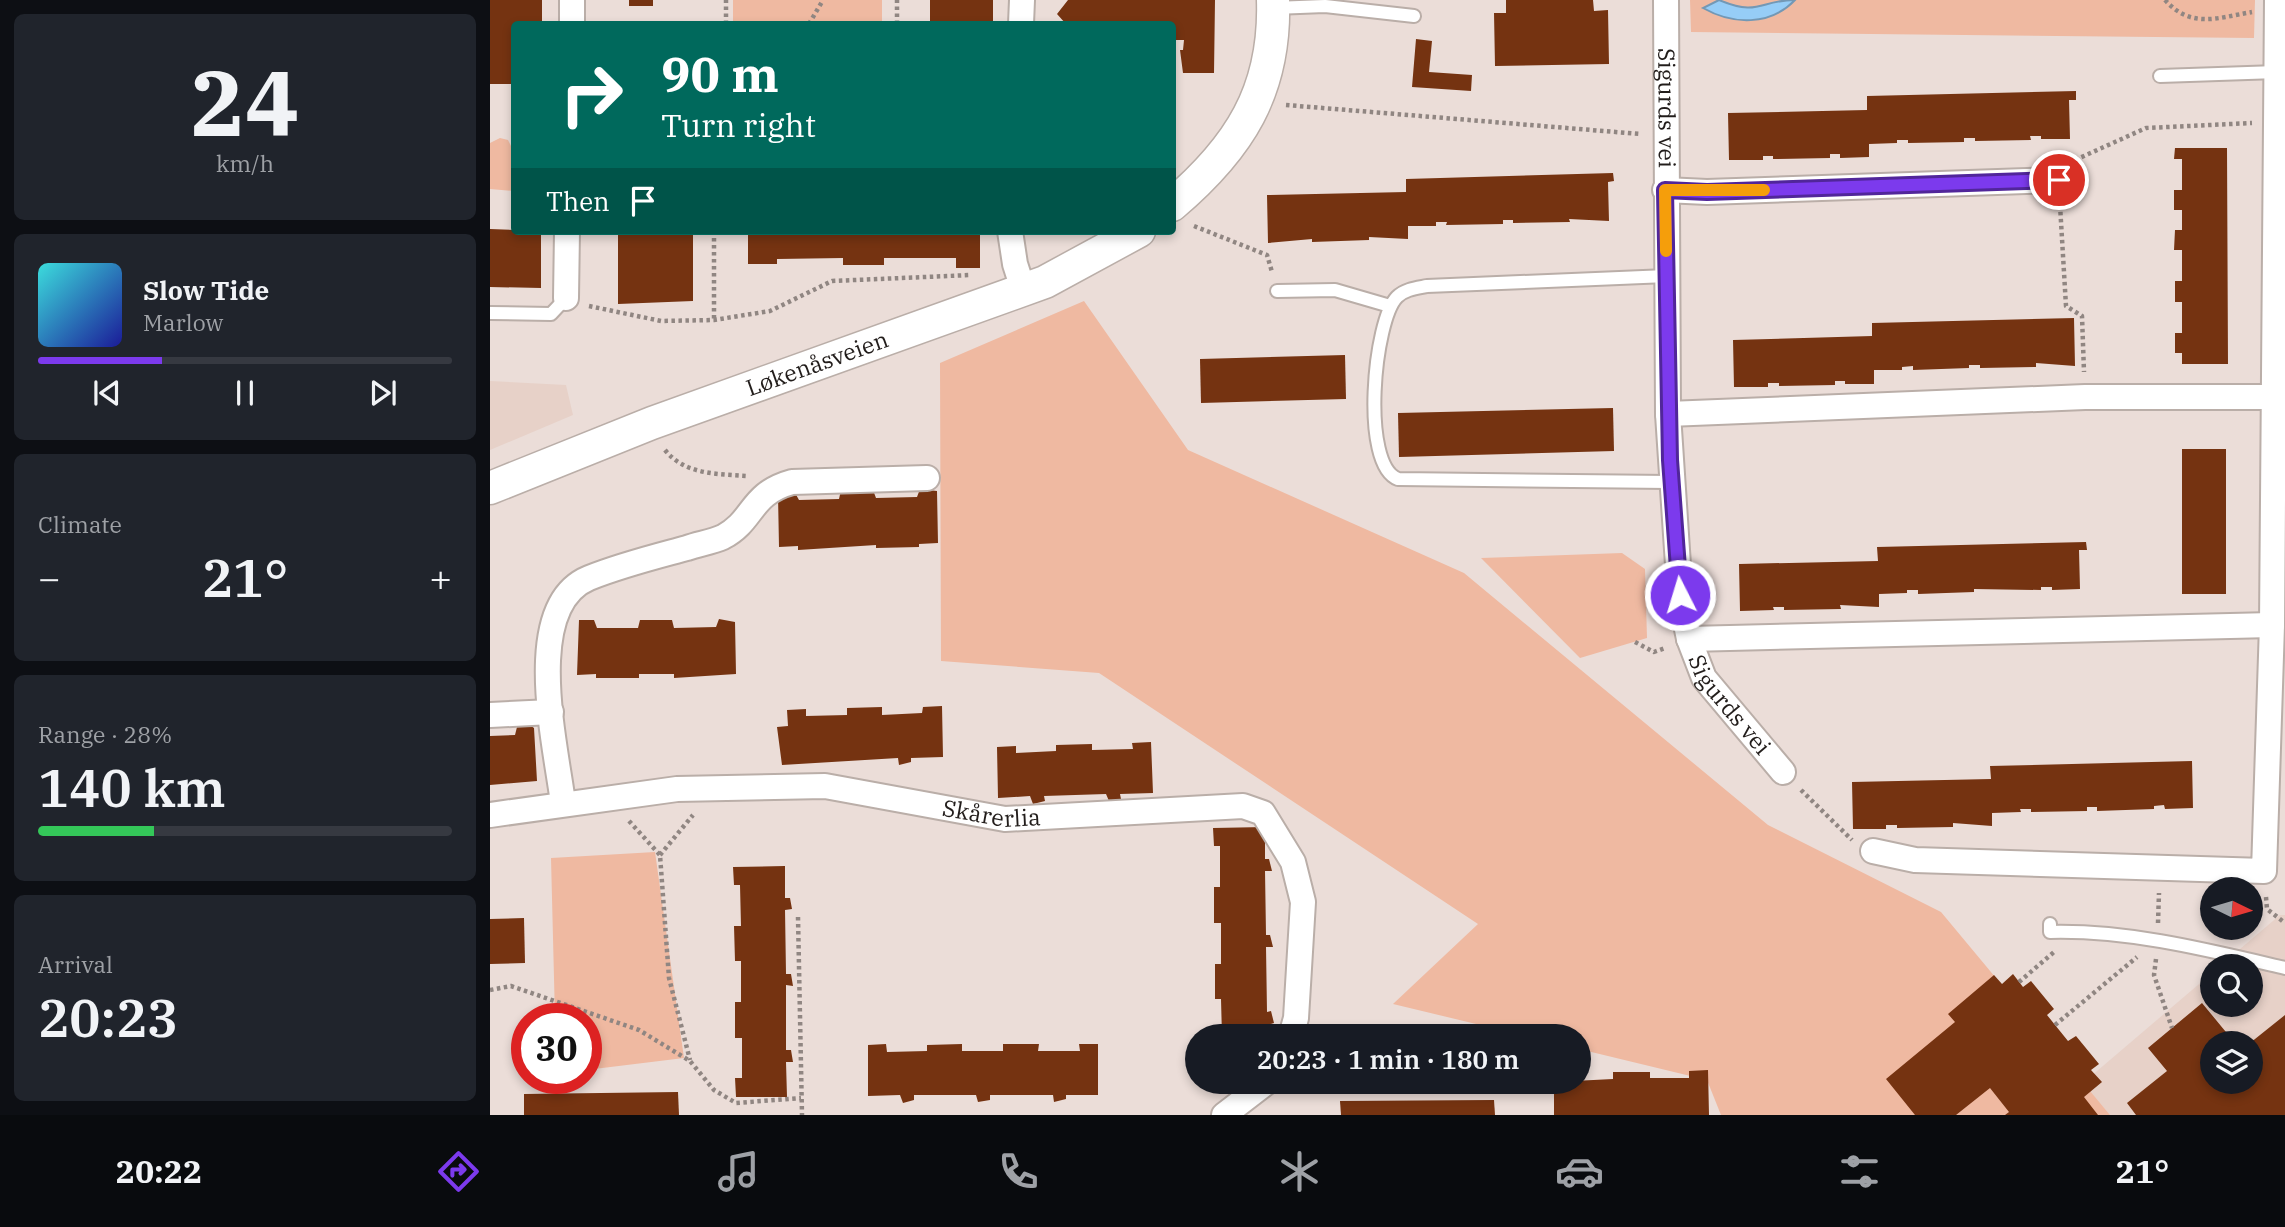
<!DOCTYPE html>
<html lang="en">
<head>
<meta charset="utf-8">
<style>
  :root { --surface:#171b24; --page:#20242c; --text:#f1f3f6; --muted:#9ea1a6; --line:#363941; --accent:#7c3aed }
  body { margin:0; font-family:"IBM Plex Serif",serif; background:var(--page); color:var(--text); height:100vh; display:flex; flex-direction:column; font-size:26px; white-space:nowrap }
  * { box-sizing:border-box; margin:0 }
  p { font-size:23px; color:var(--muted) }
  .icon { flex:none; width:38px; height:38px; fill:none; stroke:currentColor; stroke-width:2; stroke-linecap:round; stroke-linejoin:round }
  .map { position:relative; flex:1; overflow:hidden }
  .drawer { display:flex; flex-direction:column; gap:14px; padding:14px; background:#0d0f14; width:490px }
  .drawer>* { flex:none }
  .banner { position:absolute; left:21px; top:21px; width:665px; height:214px; border-radius:7px; box-shadow:0 4px 10px #0003; background:#00695c; color:#fff; overflow:hidden }
  .needle { width:46px; rotate:95deg }
  .fabs { position:absolute; left:1710px; top:877px; display:grid; gap:14px }
  .fabs a { display:grid; place-items:center; width:63px; height:63px; border-radius:50%; background:var(--surface); box-shadow:0 4px 10px #0003; font-size:35px }
  .speed { position:absolute; left:21px; top:1003px; display:flex; gap:14px; font-size:35px; font-weight:700; text-align:center }
  .speed>* { display:grid; place-content:center; width:91px; height:91px; border-radius:50%; background:var(--surface); box-shadow:0 4px 10px #0003; line-height:1 }
  .speed .limit { border:10px solid #d22; background:#fff; color:#111 }
  .pin { position:absolute; display:grid; place-items:center; width:60px; height:60px; color:#fff; margin:-30px; border:4px solid #fff; border-radius:50%; box-shadow:0 2px 7px #0007 }
  .me { position:absolute; width:77px; margin:-38px; rotate:355deg; stroke-linejoin:round; filter:drop-shadow(0 0 5px #0008) }
  .turn { display:flex; align-items:center; gap:24px; height:147px; padding:0 35px; font-size:32px }
  .turn .icon { width:91px; height:91px; stroke-width:2.5 }
  .turn b { display:block; font-size:49px; line-height:60px }
  .then { display:flex; align-items:center; height:66px; padding:0 35px; background:#0003; gap:14px; font-size:26px }
  .big { font-size:52px; font-weight:600; line-height:1.1 }
  .drawer .widget { flex:1; display:flex; flex-direction:column; justify-content:center; gap:10px; min-width:0; padding:0 24px; border-radius:10px; background:var(--page) }
  .drawer .dial { align-items:center; gap:0 }
  .dial b { font-size:91px; line-height:1 }
  .song { display:flex; align-items:center; gap:21px }
  .cover { width:84px; height:84px; border-radius:10px; background:linear-gradient(135deg,hsl(180 70% 55%),hsl(240 70% 35%)) }
  .played { height:7px; border-radius:4px; background:linear-gradient(90deg,var(--accent) 30%,var(--line) 30%) }
  .keys { display:flex; justify-content:space-around; direction:ltr }
  .heat { display:flex; justify-content:space-between; align-items:center; font-size:38px; direction:ltr }
  .charge { height:10px; border-radius:5px; background:linear-gradient(90deg,#34c759 28%,var(--line) 0) }
  .trip { position:absolute; left:695px; top:1024px; width:406px; height:70px; border-radius:35px; background:var(--surface); box-shadow:0 4px 10px #0003; font-weight:600; line-height:70px; text-align:center }
  .dock { display:flex; height:112px; justify-content:space-around; align-items:center; background:#090b0e; color:var(--muted) }
  .dock .icon { width:49px; height:49px }
  .dock .current { color:var(--accent) }
  .dock b { font-size:32px; color:var(--text) }
  main { display:flex; flex:1; min-height:0 }
  .map>svg:first-child { display:block }
  .built { fill:#e7d1c8; fill-rule:evenodd }
  .green { fill:#efb9a1 }
  .water { fill:#96cdf7; stroke:#7398b5; stroke-width:2 }
  .building { fill:#753311 }
  .lines { fill:none; stroke-linecap:round; stroke-linejoin:round }
  .service-casing { stroke:#baaea8; stroke-width:16 }
  .minor-casing { stroke:#baaea8; stroke-width:28 }
  .tertiary-casing { stroke:#baaea8; stroke-width:35 }
  .path { stroke:#908682; stroke-width:4.5; stroke-dasharray:3.5 3.5; stroke-linecap:butt }
  .service { stroke:#fff; stroke-width:12 }
  .minor { stroke:#fff; stroke-width:24 }
  .tertiary { stroke:#fff; stroke-width:32 }
  .route-casing { stroke:#51269a; stroke-width:18 }
  .route { stroke:#7c3aed; stroke-width:12 }
  .slow { stroke:#f59e0b; stroke-width:12 }
  .labels { text-anchor:middle; stroke-width:7; stroke-linejoin:round; paint-order:stroke }
  .street-label { font-size:23px; fill:#221d1b; stroke:#ebddd8 }
</style>
</head>
<body>
<main>
<section class="drawer">
<div class="widget dial"><b>24</b><p>km/h</p></div>
<div class="widget">
<div class="song"><i class="cover"></i><div><b>Slow Tide</b><p>Marlow</p></div></div>
<div class="played"></div>
<div class="keys"><svg class="icon" aria-label="previous" viewBox="0 0 24 24"><path d="M18 5L8 12l10 7zM5 5v14"/></svg><svg class="icon" aria-label="pause" viewBox="0 0 24 24"><path d="M8 5v14M16 5v14"/></svg><svg class="icon" aria-label="next" viewBox="0 0 24 24"><path d="M6 5l10 7-10 7zM19 5v14"/></svg></div>
</div>
<div class="widget"><p>Climate</p>
<div class="heat"><a>−</a><b class="big">21°</b><a>+</a></div>
</div>
<div class="widget"><p>Range · 28%</p><b class="big">140 km</b><div class="charge"></div></div>
<div class="widget"><p>Arrival</p><b class="big">20:23</b></div>
</section>
<div class="map">
<svg width="1795" height="1115" viewBox="0 0 1795 1115">
  <rect width="100%" height="100%" fill="#ebddd8"/>
  <g class="built">
    <polygon points="0,381 76,385 83,415 0,450"/>
    <path d="M1790,915H1795V1115H1620L1593,1083L1722,973V1004H1760V966H1730ZM1722,1043H1760V1082H1722Z"/>
  </g>
  <g class="green">
    <rect x="243" y="0" width="149" height="24"/>
    <polygon points="1200,0 1765,0 1764,38 1201,32"/>
    <polygon points="10,138 18,140 24,152 24,191 0,189 0,143"/>
    <polygon points="594,301 698,450 974,573 1278,825 1451,912 1620,1115 1231,1115 1217,1080 1089,1049 1088,1036 1036,1036 903,1004 988,924 609,673 451,661 450,363"/>
    <polygon points="1132,553 1155,569 1157,638 1090,658 991,558"/>
    <polygon points="165,852 194,1058 96,1070 96,1018 65,1018 61,858"/>
  </g>
  <path class="water" d="M1229,0C1270,17 1269,0 1305,0C1280,26 1243,25 1213,8Z"/>
  <g class="building">
    <polygon points="0,0 52,0 52,24 24,24 24,84 0,84"/>
    <rect x="139" y="0" width="24" height="6"/>
    <rect x="440" y="0" width="63" height="24"/>
    <polygon points="578,0 725,0 724,73 693,73 690,50 693,50 694,40 682,40 682,24 576,24 567,14"/>
    <polygon points="1016,0 1103,0 1104,11 1118,10 1119,64 1005,66 1004,13 1016,13"/>
    <polygon points="926,39 942,41 939,72 982,75 981,91 922,87"/>
    <polygon points="1586,91 1586,100 1579,100 1580,139 1551,139 1551,136 1540,136 1541,140 1485,141 1485,138 1474,138 1474,142 1418,143 1418,140 1407,140 1407,143 1379,144 1379,157 1350,158 1350,154 1340,154 1340,158 1283,159 1283,156 1273,156 1273,160 1239,160 1238,113 1377,110 1377,96"/>
    <polygon points="1685,148 1737,148 1738,364 1692,364 1692,353 1685,353 1685,333 1692,333 1692,302 1685,302 1685,281 1692,281 1692,250 1684,250 1685,230 1692,230 1692,210 1684,210 1684,190 1692,190 1692,159 1684,159"/>
    <polygon points="1123,173 1124,181 1118,182 1119,221 1079,219 1080,222 1023,223 1023,220 1013,220 1013,224 956,225 957,222 946,222 946,226 918,226 918,239 879,237 879,240 822,242 822,239 778,243 777,195 916,192 916,179"/>
    <polygon points="0,229 51,231 51,288 0,287"/>
    <polygon points="128,231 203,231 203,301 128,304"/>
    <polygon points="258,231 490,231 490,268 466,268 466,258 394,258 394,265 353,265 353,258 287,259 287,264 258,264"/>
    <polygon points="1584,318 1585,366 1546,363 1546,367 1490,368 1490,365 1479,365 1479,368 1423,370 1423,366 1412,367 1412,370 1384,370 1384,384 1355,384 1355,381 1345,381 1345,385 1289,386 1289,383 1278,383 1278,387 1244,387 1243,340 1382,336 1382,323"/>
    <polygon points="855,355 856,399 711,403 710,359"/>
    <polygon points="1123,408 1124,451 909,457 908,413"/>
    <rect x="1692" y="449" width="44" height="145"/>
    <polygon points="430,489 447,491 448,543 429,544 429,547 386,548 386,545 308,550 308,546 289,547 288,495 304,491 309,500 349,499 351,490 383,490 386,498 427,497"/>
    <polygon points="1596,542 1597,550 1589,550 1590,589 1562,590 1562,587 1551,587 1551,590 1484,589 1484,592 1428,594 1428,590 1417,590 1417,593 1389,594 1389,607 1350,605 1351,609 1294,610 1294,607 1283,607 1284,610 1250,611 1249,564 1388,561 1387,547"/>
    <polygon points="229,619 245,622 246,674 184,678 184,674 149,674 149,678 106,678 106,674 87,675 89,620 104,620 107,628 148,628 150,620 182,620 184,628 226,627"/>
    <polygon points="452,706 453,757 421,758 421,762 409,765 408,758 292,765 287,727 298,726 297,710 316,709 316,716 357,715 357,708 392,707 392,715 432,713 433,707"/>
    <polygon points="41,726 44,728 47,781 0,785 0,736 25,735 27,727"/>
    <polygon points="661,742 663,793 630,794 631,799 619,801 616,794 554,796 555,801 543,804 540,796 508,798 507,747 526,746 526,753 566,751 566,745 602,744 602,750 643,749 642,743"/>
    <polygon points="1702,761 1703,808 1675,809 1674,805 1664,806 1664,809 1607,811 1607,807 1597,807 1597,811 1541,812 1541,809 1530,809 1531,812 1502,813 1502,826 1463,823 1463,827 1407,828 1407,825 1396,825 1396,829 1363,829 1362,782 1501,779 1500,766"/>
    <polygon points="775,827 775,859 779,859 782,871 775,871 776,935 780,935 783,947 776,947 777,1012 781,1011 784,1023 777,1025 777,1036 732,1036 731,999 725,999 725,964 731,964 731,923 724,923 724,887 730,887 730,846 724,846 723,828"/>
    <polygon points="295,866 295,898 300,898 302,909 295,910 296,974 301,974 303,986 296,985 296,1050 301,1050 303,1062 296,1062 297,1097 246,1097 245,1078 252,1078 252,1038 245,1038 245,1002 251,1002 251,961 245,961 244,926 251,926 250,885 244,885 243,867"/>
    <polygon points="34,918 35,963 0,964 0,919"/>
    <polygon points="1523,974 1533,987 1541,981 1564,1009 1557,1015 1578,1041 1586,1036 1609,1064 1601,1070 1612,1082 1594,1097 1608,1115 1515,1115 1519,1112 1500,1088 1466,1115 1425,1115 1396,1079 1465,1022 1458,1014 1504,975 1512,984"/>
    <polygon points="1712,1003 1745,1043 1722,1043 1722,1082 1760,1082 1760,1043 1795,1015 1795,1115 1646,1115 1637,1103 1677,1071 1658,1048"/>
    <polygon points="396,1044 397,1052 437,1051 437,1045 472,1044 472,1051 513,1051 513,1044 549,1044 548,1051 590,1051 589,1044 608,1044 608,1095 576,1095 576,1099 564,1102 563,1095 500,1095 500,1100 488,1102 486,1095 424,1095 424,1100 413,1103 410,1095 378,1096 378,1045"/>
    <polygon points="1218,1070 1219,1115 1064,1115 1064,1082 1123,1079 1123,1072 1160,1072 1160,1078 1199,1078 1199,1071"/>
    <polygon points="188,1092 189,1115 34,1115 34,1094"/>
    <polygon points="1004,1100 1005,1115 851,1115 850,1101"/>
  </g>
  <g class="lines">
    <defs>
      <g id="service">
        <polyline points="784,8 835,6 924,16"/>
        <polyline points="1670,76 1787,72"/>
        <path d="M1177,276L937,286C927,288 915,289 907,297C884,320 870,465 908,479L1180,482"/>
        <polyline points="787,291 845,290 900,306"/>
        <polyline points="0,313 61,314 76,298"/>
        <path d="M1560,924V932C1639,930 1718,950 1795,968"/>
      </g>
      <g id="minor">
        <path id="s1" d="M1176,0L1178,414L1190,595L1199,639L1214,678L1293,772"/>
        <polyline points="82,24 82,0"/>
        <polyline points="531,24 532,0"/>
        <polyline points="1175,190 1217,192 1569,180"/>
        <polyline points="520,231 525,264 533,289"/>
        <polyline points="76,298 77,231"/>
        <polyline points="1178,414 1595,397 1784,397"/>
        <polyline points="1199,639 1782,625"/>
        <polyline points="0,715 61,712"/>
        <path d="M73,803C66,746 31,606 99,578C131,565 164,557 197,548C208,544 222,542 233,537C265,520 259,494 302,482L437,478"/>
        <path id="s2" d="M0,815L187,789L335,786L515,819L753,806L773,813L803,862L813,902L806,1018L801,1036"/>
        <polyline points="1383,851 1425,860 1774,871 1782,625 1787,0"/>
        <polyline points="734,1115 777,1082"/>
      </g>
      <g id="tertiary">
        <path d="M682,205C749,148 786,91 783,0"/>
        <path id="s3" d="M0,488L162,423L555,282L649,231"/>
      </g>
    </defs>
    <use href="#service" class="service-casing"/>
    <use href="#minor" class="minor-casing"/>
    <use href="#tertiary" class="tertiary-casing"/>
    <g class="path">
      <path d="M1675,0C1701,29 1727,18 1762,12"/>
      <polyline points="236,24 236,0"/>
      <polyline points="319,24 333,0"/>
      <polyline points="407,24 407,0"/>
      <polyline points="796,105 1150,134"/>
      <polyline points="1585,160 1656,128 1762,123"/>
      <polyline points="1570,205 1576,306 1592,316 1594,372"/>
      <polyline points="704,226 777,255 782,272"/>
      <polyline points="224,231 224,320"/>
      <polyline points="99,306 171,321 224,320 280,311 342,281 481,275"/>
      <path d="M175,450C195,475 228,474 257,476"/>
      <polyline points="1145,642 1164,652 1175,648"/>
      <polyline points="1311,790 1362,840"/>
      <polyline points="139,821 170,855 179,978 200,1060"/>
      <polyline points="170,855 203,815"/>
      <polyline points="1776,897 1777,909 1795,923"/>
      <polyline points="308,917 312,1115"/>
      <polyline points="1668,923 1669,893"/>
      <polyline points="1746,937 1749,928"/>
      <polyline points="1666,959 1664,975 1682,1028"/>
      <polyline points="1529,982 1564,952"/>
      <polyline points="0,990 21,986 149,1030 200,1061 224,1090 246,1103 311,1098"/>
      <polyline points="1565,1025 1647,957"/>
    </g>
    <use href="#service" class="service"/>
    <use href="#minor" class="minor"/>
    <use href="#tertiary" class="tertiary"/>
  </g>
  <g class="lines">
    <defs>
      <polyline id="route" points="1190,595 1180,460 1175,190 1217,192 1569,180"/>
    </defs>
    <use href="#route" class="route-casing"/>
    <use href="#route" class="route"/>
    <polyline class="slow" points="1176,251 1175,190 1274,190"/>
  </g>
  <g class="labels">
    <g class="street-label">
      <text dy="8" stroke="none"><textPath href="#s1" startOffset="108">Sigurds vei</textPath></text>
      <text dy="8" stroke="none"><textPath href="#s3" startOffset="350">Løkenåsveien</textPath></text>
      <text dy="8" stroke="none"><textPath href="#s1" startOffset="718">Sigurds vei</textPath></text>
      <text dy="8" stroke="none"><textPath href="#s2" startOffset="506">Skårerlia</textPath></text>
    </g>
  </g>
</svg>
<div class="fabs">
<a><svg class="needle" viewBox="-14 -14 28 28"><path d="M0-13l5 13h-10z" fill="#e53935"/><path d="M0 13l5-13h-10z" fill="#9ea1a6"/></svg></a>
<a><svg class="icon" aria-label="search" viewBox="0 0 24 24"><circle cx="10" cy="10" r="6"/><path d="M15 15l6 6"/></svg></a>
<a><svg class="icon" aria-label="layers" viewBox="0 0 24 24"><path d="M12 4l9 5-9 5-9-5zM3 14l9 5 9-5"/></svg></a>
</div>
<div class="speed"><div class="limit">30</div></div>
<div class="pin" style="left:1569px;top:180px;background:#d93025"><svg class="icon" aria-label="arrive" viewBox="0 0 24 24"><path d="M6 21V4h12l-3 4 3 4H6"/></svg></div>
<svg class="me" style="left:1190px;top:595px" viewBox="-20 -20 40 40"><circle r="17" fill="#7c3aed" stroke="#fff" stroke-width="3"/><path d="M0-11L8 9 0 5-8 9z" fill="#fff"/></svg>
<div class="trip">20:23 · 1 min · 180 m</div>
<div class="banner">
<div class="turn"><svg class="icon" aria-label="right" viewBox="0 0 24 24"><path d="M7 20v-9h11M14 6l5 5-5 5"/></svg><div><b>90 m</b>Turn right</div></div>
<div class="then">Then<svg class="icon" aria-label="arrive" viewBox="0 0 24 24"><path d="M6 21V4h12l-3 4 3 4H6"/></svg></div>
</div>
</div>
</main>
<nav class="dock">
<b>20:22</b>
<svg class="icon current" aria-label="directions" viewBox="0 0 24 24"><path d="M12 3l9 9-9 9-9-9zM9 14v-3h6M13 9l2 2-2 2"/></svg>
<svg class="icon" aria-label="music" viewBox="0 0 24 24"><path d="M9 18V5l10-2v13"/><circle cx="6" cy="18" r="3"/><circle cx="16" cy="16" r="3"/></svg>
<svg class="icon" aria-label="phone" viewBox="0 0 24 24"><path d="M5 4h4l2 5-3 2q2 4 5 5l2-3 5 2v4C11 20 4 13 5 4z"/></svg>
<svg class="icon" aria-label="climate" viewBox="0 0 24 24"><path d="M12 3v18M4 7l16 10M4 17L20 7"/></svg>
<svg class="icon" aria-label="car" viewBox="0 0 24 24"><path d="M5 17H2v-5l4-1 3-4h7l3 4 3 1v5h-3M9 17h6M6 11h13"/><circle cx="7" cy="17" r="2"/><circle cx="17" cy="17" r="2"/></svg>
<svg class="icon" aria-label="filters" viewBox="0 0 24 24"><path d="M4 7h16M4 17h16"/><circle cx="9" cy="7" r="2"/><circle cx="15" cy="17" r="2"/></svg>
<b>21°</b>
</nav>
</body>
</html>
